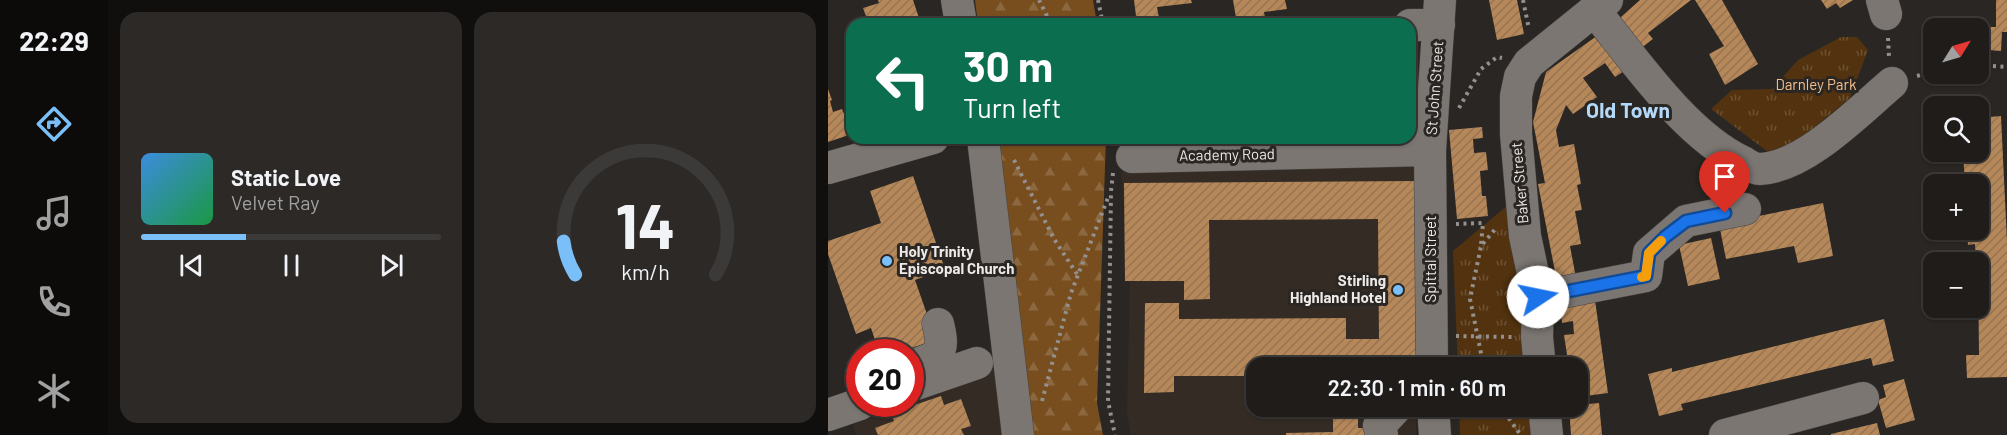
<!DOCTYPE html>
<html lang="en">
<head>
<meta charset="utf-8">
<style>
  :root { --surface:#1f1c1a; --page:#2c2927; --text:#f1f3f6; --muted:#a1a1a2; --line:#3c3a39; --accent:#7abff8 }
  body { margin:0; font-family:Barlow,sans-serif; background:var(--page); color:var(--text); height:100vh; display:flex; flex-direction:column; font-size:22px; white-space:nowrap }
  * { box-sizing:border-box; margin:0 }
  p { font-size:20px; color:var(--muted) }
  .icon { flex:none; width:33px; height:33px; fill:none; stroke:currentColor; stroke-width:2; stroke-linecap:round; stroke-linejoin:round }
  .map { position:relative; flex:1; overflow:hidden }
  .sheet { display:flex; flex-direction:column; gap:12px; padding:12px; background:#110f0e; width:720px }
  .sheet>* { flex:none }
  .banner { position:absolute; left:18px; top:18px; width:570px; height:126px; border-radius:18px; box-shadow:0 2px 4px #0004,0 0 0 2px var(--line); background:#0b6e4f; color:#fff; overflow:hidden }
  .needle { width:39px; rotate:53deg }
  .fabs { position:absolute; left:1095px; top:18px; display:grid; gap:12px }
  .fabs a { display:grid; place-items:center; width:66px; height:66px; border-radius:12px; background:var(--surface); box-shadow:0 2px 4px #0004,0 0 0 2px var(--line); font-size:30px }
  .speed { position:absolute; left:18px; top:339px; display:flex; gap:12px; font-size:30px; font-weight:700; text-align:center }
  .speed>* { display:grid; place-content:center; width:78px; height:78px; border-radius:50%; background:var(--surface); box-shadow:0 2px 4px #0004,0 0 0 2px var(--line); line-height:1 }
  .speed .limit { border:9px solid #d22; background:#fff; color:#111 }
  .pin { position:absolute; display:grid; place-items:center; width:51px; height:51px; color:#fff; margin:-62px -26px; border-radius:50% 50% 50% 0; rotate:-45deg; box-shadow:0 0 6px #0007 }
  .pin .icon { rotate:45deg }
  .me { position:absolute; width:66px; margin:-33px; rotate:79deg; stroke-linejoin:round; filter:drop-shadow(0 0 4px #0008) }
  .turn { display:flex; align-items:center; gap:21px; height:126px; padding:0 18px; font-size:27px }
  .turn .icon { width:78px; height:78px; stroke-width:2.5 }
  .turn b { display:block; font-size:42px; line-height:51px }
  .sheet .card { flex:1; display:flex; flex-direction:column; justify-content:center; gap:9px; min-width:0; padding:0 21px; border-radius:18px; background:var(--page) }
  .sheet .dial { align-items:center; gap:0 }
  .dial svg { height:156px; overflow:visible; fill:none; stroke:var(--line); stroke-width:7; stroke-linecap:round; text-anchor:middle }
  .dial text { fill:var(--text); stroke:none }
  .song { display:flex; align-items:center; gap:18px }
  .cover { width:72px; height:72px; border-radius:9px; background:linear-gradient(135deg,hsl(210 70% 55%),hsl(140 70% 35%)) }
  .played { height:6px; border-radius:3px; background:linear-gradient(90deg,var(--accent) 35%,var(--line) 35%) }
  .keys { display:flex; justify-content:space-around; direction:ltr }
  .sheet .tiles { flex:1; display:grid; gap:12px; grid-template-columns:repeat(2,1fr) }
  .trip { position:absolute; left:418px; top:357px; width:342px; height:60px; border-radius:18px; background:var(--surface); box-shadow:0 2px 4px #0004,0 0 0 2px var(--line); font-weight:600; line-height:60px; text-align:center }
  main { display:flex; flex:1; min-height:0 }
  .menu { display:flex; flex-direction:column; width:108px; justify-content:space-around; align-items:center; background:#0c0b0a; color:var(--muted) }
  .menu .icon { width:42px; height:42px }
  .menu .selected { color:var(--accent) }
  .menu b { font-size:27px; color:var(--text) }
  .map>svg:first-child { display:block }
  .built { fill:#342c24 }
  .forest { fill:url(#forest-firs) }
  .park { fill:url(#park-tufts) }
  .building { fill:url(#building-hatch) }
  .lines { fill:none; stroke-linecap:round; stroke-linejoin:round }
  .minor-casing { stroke:#464341; stroke-width:33 }
  .path { stroke:#93908e; stroke-width:4; stroke-dasharray:3 4.5; stroke-linecap:butt }
  .minor { stroke:#7b7672; stroke-width:32 }
  .route-casing { stroke:#114b97; stroke-width:15 }
  .route { stroke:#1a73e8; stroke-width:10 }
  .slow { stroke:#f59e0b; stroke-width:10 }
  .poi-dot { fill:#7abff8; stroke:#292623; stroke-width:2 }
  .labels { text-anchor:middle; stroke-width:6; stroke-linejoin:round; paint-order:stroke }
  .park-label { font-size:15px; fill:#f6c08c; stroke:#292623 }
  .street-label { font-size:15px; fill:#ece9e7; stroke:#292623 }
  .poi-label { font-size:15px; font-weight:bold; fill:#ece9e7; stroke:#292623; text-anchor:start }
  .district-label { font-size:21px; font-weight:bold; fill:#b3d8f9; stroke:#292623 }
</style>
</head>
<body>
<main>
<nav class="menu">
<b>22:29</b>
<svg class="icon selected" aria-label="directions" viewBox="0 0 24 24"><path d="M12 3l9 9-9 9-9-9zM9 14v-3h6M13 9l2 2-2 2"/></svg>
<svg class="icon" aria-label="music" viewBox="0 0 24 24"><path d="M9 18V5l10-2v13"/><circle cx="6" cy="18" r="3"/><circle cx="16" cy="16" r="3"/></svg>
<svg class="icon" aria-label="phone" viewBox="0 0 24 24"><path d="M5 4h4l2 5-3 2q2 4 5 5l2-3 5 2v4C11 20 4 13 5 4z"/></svg>
<svg class="icon" aria-label="climate" viewBox="0 0 24 24"><path d="M12 3v18M4 7l16 10M4 17L20 7"/></svg>
</nav>
<section class="sheet">
<div class="tiles">
<div class="card">
<div class="song"><i class="cover"></i><div><b>Static Love</b><p>Velvet Ray</p></div></div>
<div class="played"></div>
<div class="keys"><svg class="icon" aria-label="previous" viewBox="0 0 24 24"><path d="M18 5L8 12l10 7zM5 5v14"/></svg><svg class="icon" aria-label="pause" viewBox="0 0 24 24"><path d="M8 5v14M16 5v14"/></svg><svg class="icon" aria-label="next" viewBox="0 0 24 24"><path d="M6 5l10 7-10 7zM19 5v14"/></svg></div>
</div>
<div class="card dial"><svg viewBox="0 0 100 80">
<path d="M14 69A42 42 0 1 1 86 69"/>
<path d="M14 69A42 42 0 0 1 8 52" stroke="#7abff8"/>
<text x="50" y="56" font-size="32" font-weight="700">14</text>
<text x="50" y="72" font-size="11">km/h</text>
</svg></div>
</div>
</section>
<div class="map">
<svg width="1179" height="435" viewBox="0 0 1179 435">
  <defs>
    <pattern id="forest-firs" width="22" height="20" patternUnits="userSpaceOnUse" patternTransform="scale(1.5)"><rect width="22" height="20" fill="#784e1e"/><path d="M5 1l3.5 6h-7zM16 11l3.5 6h-7z" fill="#8b683f"/></pattern>
    <pattern id="park-tufts" width="24" height="20" patternUnits="userSpaceOnUse" patternTransform="scale(1.5)"><rect width="24" height="20" fill="#53330f"/><path d="M3 7l-1-3M5 7V3M7 7l1-3M15 17l-1-3M17 17v-4M19 17l1-3" fill="none" stroke="#6c5132"/></pattern>
    <pattern id="building-hatch" width="6" height="6" patternUnits="userSpaceOnUse" patternTransform="scale(1.5)"><rect width="6" height="6" fill="#b68859"/><path d="M-1 1l2-2M0 6l6-6M5 7l2-2" fill="none" stroke="#957453"/></pattern>
  </defs>
  <rect width="100%" height="100%" fill="#292623"/>
  <g class="built">
    <polygon points="589,160 589,367 429,368 429,406 588,407 588,435 303,435 299,413 302,276 293,172"/>
    <polygon points="173,352 183,435 28,435 18,402 82,404 83,381"/>
  </g>
  <g class="forest">
    <polygon points="147,0 265,0 269,24 150,24"/>
    <polygon points="166,138 278,138 269,403 275,435 203,435"/>
  </g>
  <g class="park">
    <polygon points="1013,37 1029,37 1040,50 1022,98 971,140 940,152 883,109 904,90 944,89 970,60"/>
    <polygon points="686,200 701,367 630,367 625,251"/>
    <polygon points="631,407 705,407 707,435 632,435"/>
  </g>
  <g class="building">
    <polygon points="50,0 85,0 93,24 41,24 35,8 51,3"/>
    <polygon points="306,0 363,0 364,3 329,7 332,24 309,24"/>
    <polygon points="405,0 457,0 459,9 436,12 438,24 409,24"/>
    <polygon points="661,0 689,0 696,34 669,40"/>
    <polygon points="812,0 863,0 820,33 825,39 808,52 785,24"/>
    <polygon points="867,0 894,0 930,64 897,85 881,54 896,46"/>
    <polygon points="993,0 1025,0 1012,8 1008,3 999,9"/>
    <polygon points="1168,0 1179,0 1179,32 1174,32 1173,51 1160,50 1160,27 1168,27"/>
    <polygon points="773,33 799,69 787,77 777,63 755,78 769,97 745,114 738,105 728,130 731,147 746,144 753,184 749,185 754,210 747,211 753,244 742,246 748,278 729,282 710,184 717,183 705,122 718,72"/>
    <polygon points="0,89 4,100 2,101 5,112 14,109 18,119 22,118 24,126 24,134 0,142"/>
    <polygon points="1173,116 1179,241 1179,377 1139,378 1138,355 1151,355 1150,262 1148,262 1147,244 1140,245 1139,230 1150,230 1150,184 1137,184 1135,152 1150,152 1150,118"/>
    <polygon points="654,127 655,138 645,139 646,153 658,152 660,170 652,171 654,196 658,196 660,216 629,219 621,130"/>
    <polygon points="85,176 117,269 87,280 108,340 71,352 51,352 43,328 28,334 0,254 0,241 53,223 42,191"/>
    <polygon points="589,181 591,364 517,364 517,368 429,368 429,376 346,376 346,392 316,393 317,303 351,303 351,319 518,318 518,339 551,339 550,219 381,220 382,299 356,300 356,281 297,281 296,183"/>
    <polygon points="995,203 1005,256 970,263 966,246 898,259 891,224"/>
    <polygon points="883,238 892,279 860,286 851,245"/>
    <polygon points="767,300 780,393 750,397 750,368 741,368 736,335 746,334 745,321 734,323 732,305"/>
    <polygon points="1056,319 1066,361 1045,366 1043,358 853,404 855,410 831,416 820,374 844,368 844,372"/>
    <polygon points="1076,379 1087,420 1058,428 1050,400 1058,397 1055,385"/>
    <polygon points="113,396 116,405 133,399 143,426 133,429 136,435 50,435 47,428 66,421 63,413"/>
    <polygon points="771,403 774,435 743,435 741,406"/>
    <polygon points="505,410 530,410 530,428 541,428 541,435 458,435 458,433 505,432"/>
    <polygon points="1049,423 1052,435 1003,435 1003,434"/>
  </g>
  <g class="lines">
    <defs>
      <g id="minor">
        <polyline points="129,0 133,24"/>
        <polyline points="1054,0 1058,14"/>
        <path d="M766,10C806,59 857,135 915,162C920,165 926,169 932,169C977,167 1031,111 1064,83"/>
        <polyline points="582,25 611,25"/>
        <polyline points="155,138 190,435"/>
        <polyline points="304,157 602,150"/>
        <polyline points="0,168 105,138"/>
        <polyline points="710,297 818,276 821,253 858,221 917,209"/>
        <path d="M82,366C110,357 118,355 110,324"/>
        <polyline points="604,368 602,150 612,0"/>
        <polyline points="712,368 709,337 710,297 697,236 688,134 688,96 692,77 701,63 779,0"/>
        <polyline points="82,386 149,363"/>
        <polyline points="605,406 607,435"/>
        <polyline points="716,406 719,435"/>
        <polyline points="0,415 32,404"/>
        <polyline points="554,435 551,426 570,406"/>
        <polyline points="897,435 1035,398"/>
      </g>
    </defs>
    <use href="#minor" class="minor-casing"/>
    <g class="path">
      <polyline points="211,0 223,24"/>
      <polyline points="270,0 275,24"/>
      <polyline points="695,0 701,29"/>
      <polyline points="1060,38 1061,57"/>
      <polyline points="1150,65 1179,67"/>
      <polyline points="1089,76 1106,71"/>
      <polyline points="631,108 653,69 669,57 674,58"/>
      <polyline points="186,160 226,239 249,274"/>
      <polyline points="285,173 283,191 280,401 287,435"/>
      <polyline points="628,224 655,223 653,245"/>
      <polyline points="628,336 684,337"/>
      <polyline points="656,368 642,299 653,246 669,227"/>
      <polyline points="214,401 243,293 281,195"/>
      <polyline points="672,406 692,434"/>
    </g>
    <use href="#minor" class="minor"/>
  </g>
  <g class="lines">
    <defs>
      <polyline id="route" points="710,297 818,276 821,253 837,237 858,221 897,213"/>
    </defs>
    <use href="#route" class="route-casing"/>
    <use href="#route" class="route"/>
    <polyline class="slow" points="814,277 818,276 821,253 833,241"/>
  </g>
  <g class="poi-dot">
    <circle cx="59" cy="261" r="6"/>
    <circle cx="570" cy="290" r="6"/>
  </g>
  <g class="labels">
    <g class="park-label">
      <text x="988" y="90">Darnley Park</text>
    </g>
    <g class="street-label">
      <text transform="translate(607 88) rotate(-86)" y="5">St John Street</text>
      <text transform="translate(399 155) rotate(-1)" y="5">Academy Road</text>
      <text transform="translate(692 183) rotate(-95)" y="5">Baker Street</text>
      <text transform="translate(603 259) rotate(-90)" y="5">Spittal Street</text>
    </g>
    <g class="poi-label">
      <text x="71" y="257">Holy Trinity<tspan x="71" dy="17">Episcopal Church</tspan></text>
      <text x="558" y="286" text-anchor="end">Stirling<tspan x="558" dy="17">Highland Hotel</tspan></text>
    </g>
    <g class="district-label">
      <text x="800" y="118">Old Town</text>
    </g>
  </g>
</svg>
<div class="fabs">
<a><svg class="needle" viewBox="-14 -14 28 28"><path d="M0-13l5 13h-10z" fill="#e53935"/><path d="M0 13l5-13h-10z" fill="#a1a1a2"/></svg></a>
<a><svg class="icon" aria-label="search" viewBox="0 0 24 24"><circle cx="10" cy="10" r="6"/><path d="M15 15l6 6"/></svg></a>
<a>+</a>
<a>−</a>
</div>
<div class="speed"><div class="limit">20</div></div>
<div class="pin" style="left:897px;top:213px;background:#d93025"><svg class="icon" aria-label="arrive" viewBox="0 0 24 24"><path d="M6 21V4h12l-3 4 3 4H6"/></svg></div>
<svg class="me" style="left:710px;top:297px" viewBox="-20 -20 40 40"><circle r="19" fill="#fff"/><path d="M0-13L10 11 0 6-10 11z" fill="#1a73e8"/></svg>
<div class="trip">22:30 · 1 min · 60 m</div>
<div class="banner">
<div class="turn"><svg class="icon" aria-label="left" viewBox="0 0 24 24"><path d="M17 20v-9H6M10 6l-5 5 5 5"/></svg><div><b>30 m</b>Turn left</div></div>
</div>
</div>
</main>
</body>
</html>
